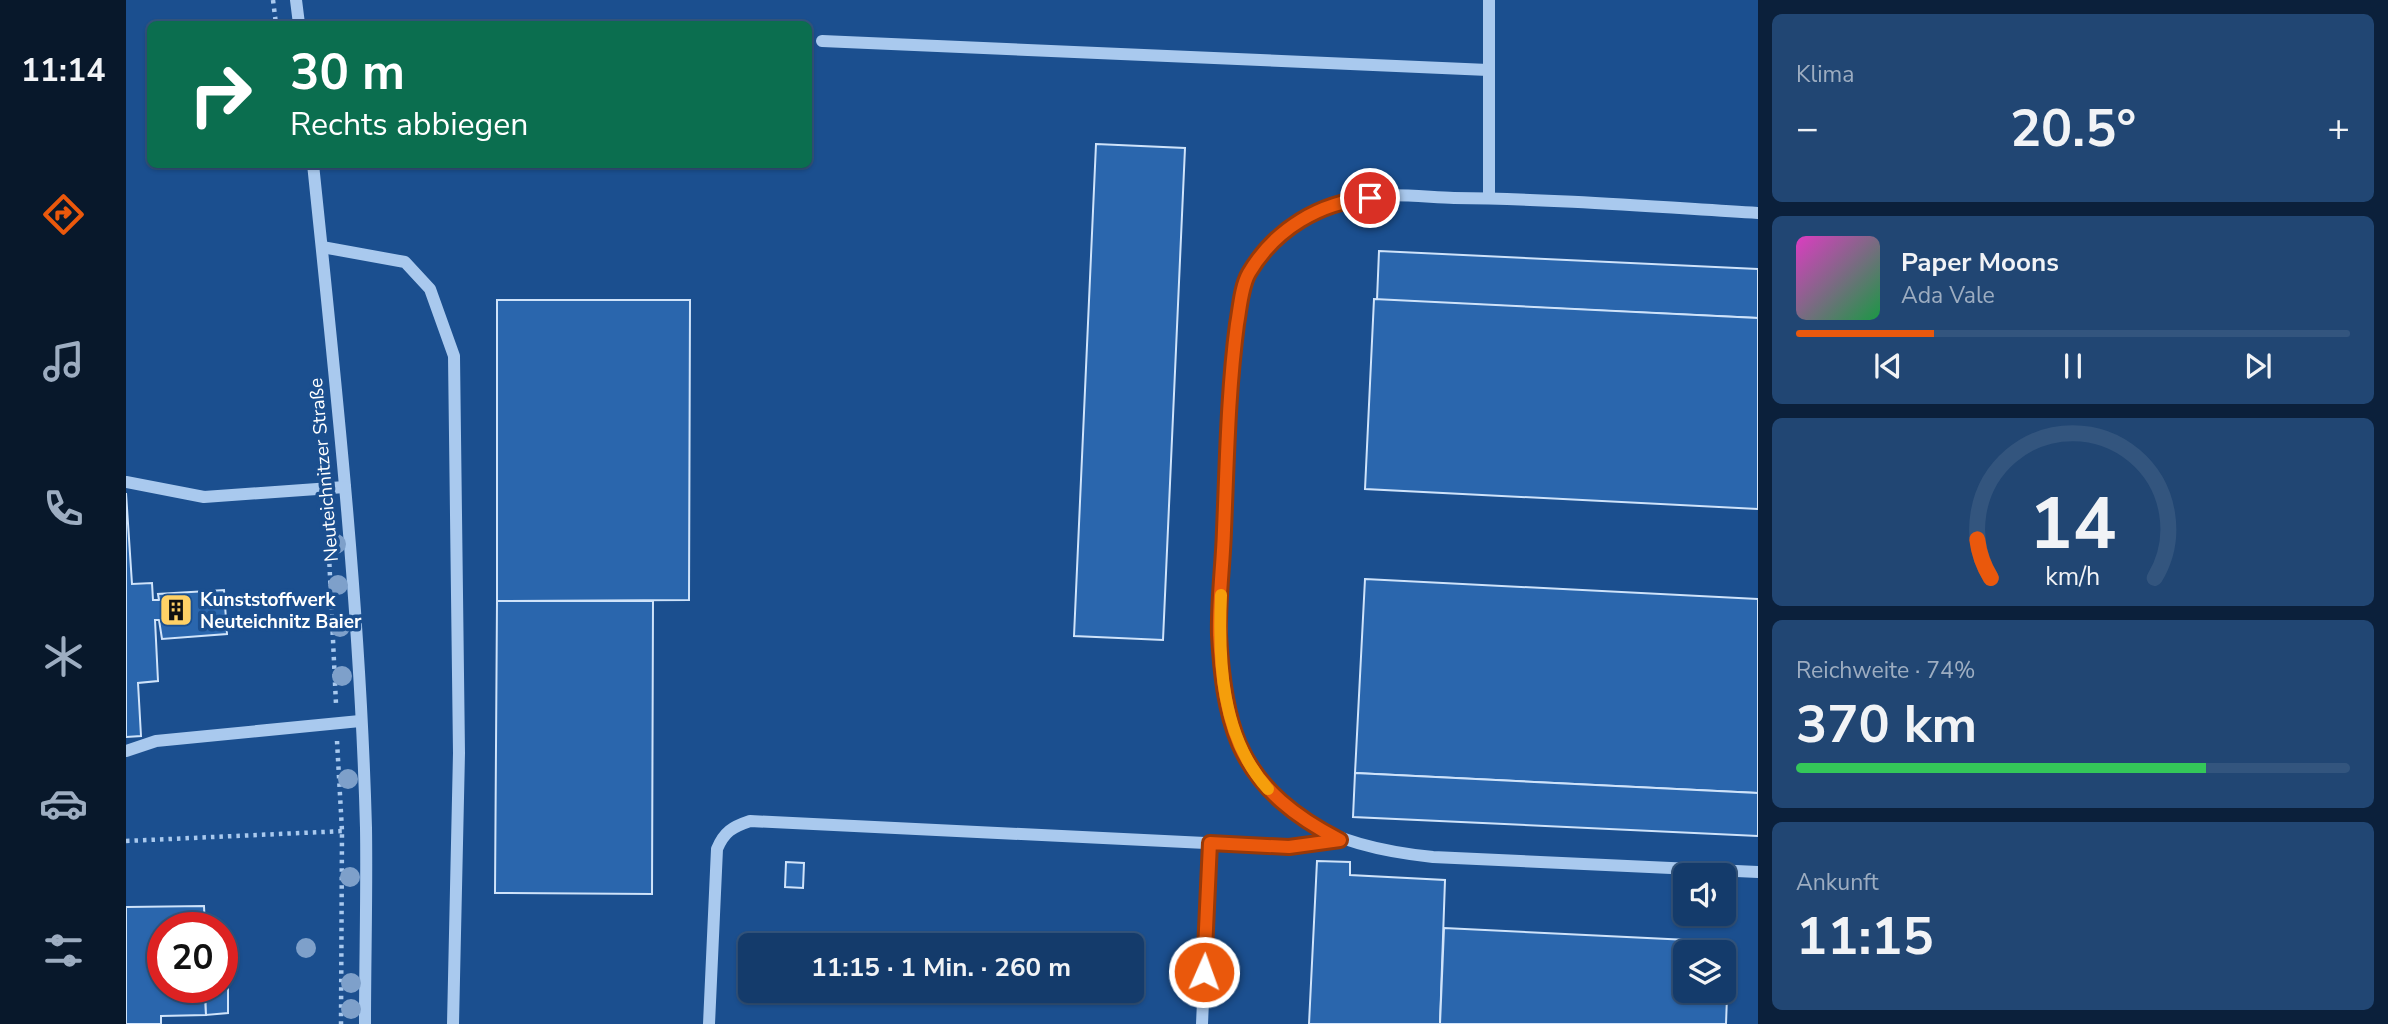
<!DOCTYPE html>
<html lang="de">
<head>
<meta charset="utf-8">
<style>
  :root { --surface:#143b6b; --page:#214673; --text:#f1f3f6; --muted:#9dadc1; --line:#33557e; --accent:#ea580c }
  body { margin:0; font-family:"Nunito Sans",sans-serif; background:var(--page); color:var(--text); height:100vh; display:flex; flex-direction:column; font-size:26px; white-space:nowrap }
  * { box-sizing:border-box; margin:0 }
  p { font-size:23px; color:var(--muted) }
  .icon { flex:none; width:38px; height:38px; fill:none; stroke:currentColor; stroke-width:2; stroke-linecap:round; stroke-linejoin:round }
  .map { position:relative; flex:1; overflow:hidden }
  .details { display:flex; flex-direction:column; gap:14px; padding:14px; background:#0b203b; width:630px }
  .details>* { flex:none }
  .banner { position:absolute; left:21px; top:21px; width:665px; height:147px; border-radius:10px; box-shadow:0 2px 5px #0004,0 0 0 2px var(--line); background:#0b6e4f; color:#fff; overflow:hidden }
  .controls { position:absolute; left:1547px; top:863px; display:grid; gap:14px }
  .controls a { display:grid; place-items:center; width:63px; height:63px; border-radius:10px; background:var(--surface); box-shadow:0 2px 5px #0004,0 0 0 2px var(--line); font-size:35px }
  .speed { position:absolute; left:21px; top:912px; display:flex; gap:14px; font-size:35px; font-weight:700; text-align:center }
  .speed>* { display:grid; place-content:center; width:91px; height:91px; border-radius:50%; background:var(--surface); box-shadow:0 2px 5px #0004,0 0 0 2px var(--line); line-height:1 }
  .speed .limit { border:10px solid #d22; background:#fff; color:#111 }
  .pin { position:absolute; display:grid; place-items:center; width:60px; height:60px; color:#fff; margin:-30px; border:4px solid #fff; border-radius:50%; box-shadow:0 2px 7px #0007 }
  .me { position:absolute; width:77px; margin:-38px; rotate:2deg; stroke-linejoin:round; filter:drop-shadow(0 0 5px #0008) }
  .turn { display:flex; align-items:center; gap:24px; height:147px; padding:0 28px; font-size:32px }
  .turn .icon { width:91px; height:91px; stroke-width:2.5 }
  .turn b { display:block; font-size:49px; line-height:60px }
  .big { font-size:52px; font-weight:700; line-height:1.1 }
  .details .card { flex:1; display:flex; flex-direction:column; justify-content:center; gap:10px; min-width:0; padding:0 24px; border-radius:10px; background:var(--page) }
  .details .dial { align-items:center; gap:0 }
  .dial svg { height:182px; overflow:visible; fill:none; stroke:var(--line); stroke-width:7; stroke-linecap:round; text-anchor:middle }
  .dial text { fill:var(--text); stroke:none }
  .song { display:flex; align-items:center; gap:21px }
  .cover { width:84px; height:84px; border-radius:10px; background:linear-gradient(135deg,hsl(310 70% 55%),hsl(140 70% 35%)) }
  .played { height:7px; border-radius:4px; background:linear-gradient(90deg,var(--accent) 25%,var(--line) 25%) }
  .keys { display:flex; justify-content:space-around; direction:ltr }
  .heat { display:flex; justify-content:space-between; align-items:center; font-size:38px; direction:ltr }
  .charge { height:10px; border-radius:5px; background:linear-gradient(90deg,#34c759 74%,var(--line) 0) }
  .trip { position:absolute; left:612px; top:933px; width:406px; height:70px; border-radius:10px; background:var(--surface); box-shadow:0 2px 5px #0004,0 0 0 2px var(--line); font-weight:700; line-height:70px; text-align:center }
  main { display:flex; flex:1; min-height:0 }
  .menu { display:flex; flex-direction:column; width:126px; justify-content:space-around; align-items:center; background:#08182b; color:var(--muted) }
  .menu .icon { width:49px; height:49px }
  .menu .selected { color:var(--accent) }
  .menu b { font-size:32px; color:var(--text) }
  .map>svg:first-child { display:block }
  .building { fill:#2a66ad; stroke:#cfe3fa; stroke-width:2; fill-rule:evenodd }
  .lines { fill:none; stroke-linecap:round; stroke-linejoin:round }
  .path { stroke:#a9c9ee; stroke-width:4.5; stroke-dasharray:3.5 5; stroke-linecap:butt }
  .minor { stroke:#a9c9ee; stroke-width:12 }
  .tree { fill:#7ea0ca }
  .route-casing { stroke:#983908; stroke-width:18 }
  .route { stroke:#ea580c; stroke-width:12 }
  .slow { stroke:#f59e0b; stroke-width:12 }
  .labels { text-anchor:middle; stroke-width:7; stroke-linejoin:round; paint-order:stroke }
  .street-label { font-size:19px; fill:#fff; stroke:#1b4f8f }
  .poi-label { font-size:19px; font-weight:bold; fill:#fff; stroke:#1b4f8f; text-anchor:start }
</style>
</head>
<body>
<main>
<nav class="menu">
<b>11:14</b>
<svg class="icon selected" aria-label="directions" viewBox="0 0 24 24"><path d="M12 3l9 9-9 9-9-9zM9 14v-3h6M13 9l2 2-2 2"/></svg>
<svg class="icon" aria-label="music" viewBox="0 0 24 24"><path d="M9 18V5l10-2v13"/><circle cx="6" cy="18" r="3"/><circle cx="16" cy="16" r="3"/></svg>
<svg class="icon" aria-label="phone" viewBox="0 0 24 24"><path d="M5 4h4l2 5-3 2q2 4 5 5l2-3 5 2v4C11 20 4 13 5 4z"/></svg>
<svg class="icon" aria-label="climate" viewBox="0 0 24 24"><path d="M12 3v18M4 7l16 10M4 17L20 7"/></svg>
<svg class="icon" aria-label="car" viewBox="0 0 24 24"><path d="M5 17H2v-5l4-1 3-4h7l3 4 3 1v5h-3M9 17h6M6 11h13"/><circle cx="7" cy="17" r="2"/><circle cx="17" cy="17" r="2"/></svg>
<svg class="icon" aria-label="filters" viewBox="0 0 24 24"><path d="M4 7h16M4 17h16"/><circle cx="9" cy="7" r="2"/><circle cx="15" cy="17" r="2"/></svg>
</nav>
<div class="map">
<svg width="1632" height="1024" viewBox="0 0 1632 1024">
  <rect width="100%" height="100%" fill="#1b4f8f"/>
  <g class="building">
    <polygon points="970,144 1059,148 1037,640 948,636"/>
    <polygon points="1253,251 1632,269 1632,318 1251,300"/>
    <polygon points="1248,299 1632,318 1632,509 1239,489"/>
    <polygon points="371,300 564,300 563,600 371,601"/>
    <polygon points="0,493 6,584 26,583 27,600 33,600 32,594 98,590 101,634 36,639 33,620 29,620 32,681 12,683 15,736 0,737"/>
    <polygon points="1239,579 1632,599 1632,793 1229,773"/>
    <polygon points="371,601 527,601 526,894 369,893"/>
    <polygon points="1229,773 1632,793 1632,836 1227,817"/>
    <polygon points="1191,861 1224,862 1224,875 1319,880 1314,1024 1183,1024"/>
    <polygon points="660,862 678,863 677,888 659,887"/>
    <polygon points="78,906 79,928 37,928 37,987 79,987 80,1015 35,1016 35,1024 0,1024 0,907"/>
    <path d="M1318,928L1603,942L1600,1024H1314ZM1559,952H1598V990H1559Z"/>
    <polygon points="96,936 102,936 102,1013 80,1015 79,987 96,987"/>
  </g>
  <g class="lines">
    <g class="path">
      <polyline points="147,0 150,24"/>
      <polyline points="203,555 210,704"/>
      <polyline points="211,741 216,831 215,1024"/>
      <polyline points="0,841 218,831"/>
    </g>
    <g class="minor">
      <polyline points="170,0 173,24"/>
      <polyline points="696,41 1362,70"/>
      <path d="M187,164C210,385 234,607 240,828C241,893 239,959 239,1024"/>
      <polyline points="1363,198 1363,0"/>
      <path d="M1632,213C1531,207 1430,199 1328,198C1296,197 1259,192 1227,199C1207,204 1185,212 1168,223C1120,256 1116,295 1108,348C1104,416 1100,485 1097,554C1095,597 1094,638 1098,681C1100,691 1100,703 1102,713C1131,817 1208,847 1307,857L1632,872"/>
      <polyline points="196,247 279,262 304,289 328,356 333,753 327,1024"/>
      <polyline points="0,482 78,497 219,487"/>
      <polyline points="0,751 30,741 234,721"/>
      <path d="M583,1024L591,849C598,832 606,827 624,821L1163,847L1213,840"/>
      <polyline points="1076,1024 1084,843"/>
    </g>
  </g>
  <g class="tree">
    <circle cx="210" cy="544" r="10"/>
    <circle cx="212" cy="585" r="10"/>
    <circle cx="214" cy="627" r="10"/>
    <circle cx="216" cy="676" r="10"/>
    <circle cx="222" cy="779" r="10"/>
    <circle cx="224" cy="877" r="10"/>
    <circle cx="180" cy="948" r="10"/>
    <circle cx="225" cy="983" r="10"/>
    <circle cx="225" cy="1009" r="10"/>
  </g>
  <g class="lines">
    <defs>
      <path id="route" d="M1078,972L1084,843L1163,847L1214,840C1171,818 1133,790 1113,744C1099,711 1095,671 1093,635C1092,601 1097,565 1098,530C1101,461 1102,392 1111,324C1114,308 1115,287 1123,273C1149,229 1194,202 1244,198"/>
    </defs>
    <use href="#route" class="route-casing"/>
    <use href="#route" class="route"/>
    <path class="slow" d="M1095,595C1092,661 1095,737 1142,789"/>
  </g>
  <defs>
    <symbol id="building-square" viewBox="-11 -11 22 22"><rect x="-9" y="-9" width="18" height="18" rx="4" fill="#ffd166" stroke="#1b4f8f"/><path d="M-4-6H4V6H1V3H-1V6H-4ZM-2.5-4.3h1.7v1.8h-1.7ZM.8-4.3h1.7v1.8H.8ZM-2.5-1h1.7V.8h-1.7ZM.8-1h1.7V.8H.8Z" fill="#111"/></symbol>
  </defs>
  <g fill-rule="evenodd">
    <use href="#building-square" x="31" y="591" width="38" height="38"/>
  </g>
  <g class="labels">
    <g class="street-label">
      <text transform="translate(197 470) rotate(-95)" y="7">Neuteichnitzer Straße</text>
    </g>
    <g class="poi-label">
      <text x="74" y="606">Kunststoffwerk<tspan x="74" dy="22">Neuteichnitz Baier</tspan></text>
    </g>
  </g>
</svg>
<div class="controls">
<a><svg class="icon" aria-label="sound" viewBox="0 0 24 24"><path d="M4 9h4l5-4v14l-5-4H4zM17 9q2 3 0 6"/></svg></a>
<a><svg class="icon" aria-label="layers" viewBox="0 0 24 24"><path d="M12 4l9 5-9 5-9-5zM3 14l9 5 9-5"/></svg></a>
</div>
<div class="speed"><div class="limit">20</div></div>
<div class="pin" style="left:1244px;top:198px;background:#d93025"><svg class="icon" aria-label="arrive" viewBox="0 0 24 24"><path d="M6 21V4h12l-3 4 3 4H6"/></svg></div>
<svg class="me" style="left:1078px;top:972px" viewBox="-20 -20 40 40"><circle r="17" fill="#ea580c" stroke="#fff" stroke-width="3"/><path d="M0-11L8 9 0 5-8 9z" fill="#fff"/></svg>
<div class="trip">11:15 · 1 Min. · 260 m</div>
<div class="banner">
<div class="turn"><svg class="icon" aria-label="right" viewBox="0 0 24 24"><path d="M7 20v-9h11M14 6l5 5-5 5"/></svg><div><b>30 m</b>Rechts abbiegen</div></div>
</div>
</div>
<section class="details">
<div class="card"><p>Klima</p>
<div class="heat"><a>−</a><b class="big">20.5°</b><a>+</a></div>
</div>
<div class="card">
<div class="song"><i class="cover"></i><div><b>Paper Moons</b><p>Ada Vale</p></div></div>
<div class="played"></div>
<div class="keys"><svg class="icon" aria-label="previous" viewBox="0 0 24 24"><path d="M18 5L8 12l10 7zM5 5v14"/></svg><svg class="icon" aria-label="pause" viewBox="0 0 24 24"><path d="M8 5v14M16 5v14"/></svg><svg class="icon" aria-label="next" viewBox="0 0 24 24"><path d="M6 5l10 7-10 7zM19 5v14"/></svg></div>
</div>
<div class="card dial"><svg viewBox="0 0 100 80">
<path d="M14 69A42 42 0 1 1 86 69"/>
<path d="M14 69A42 42 0 0 1 8 52" stroke="#ea580c"/>
<text x="50" y="56" font-size="32" font-weight="700">14</text>
<text x="50" y="72" font-size="11">km/h</text>
</svg></div>
<div class="card"><p>Reichweite · 74%</p><b class="big">370 km</b><div class="charge"></div></div>
<div class="card"><p>Ankunft</p><b class="big">11:15</b></div>
</section>
</main>
</body>
</html>
